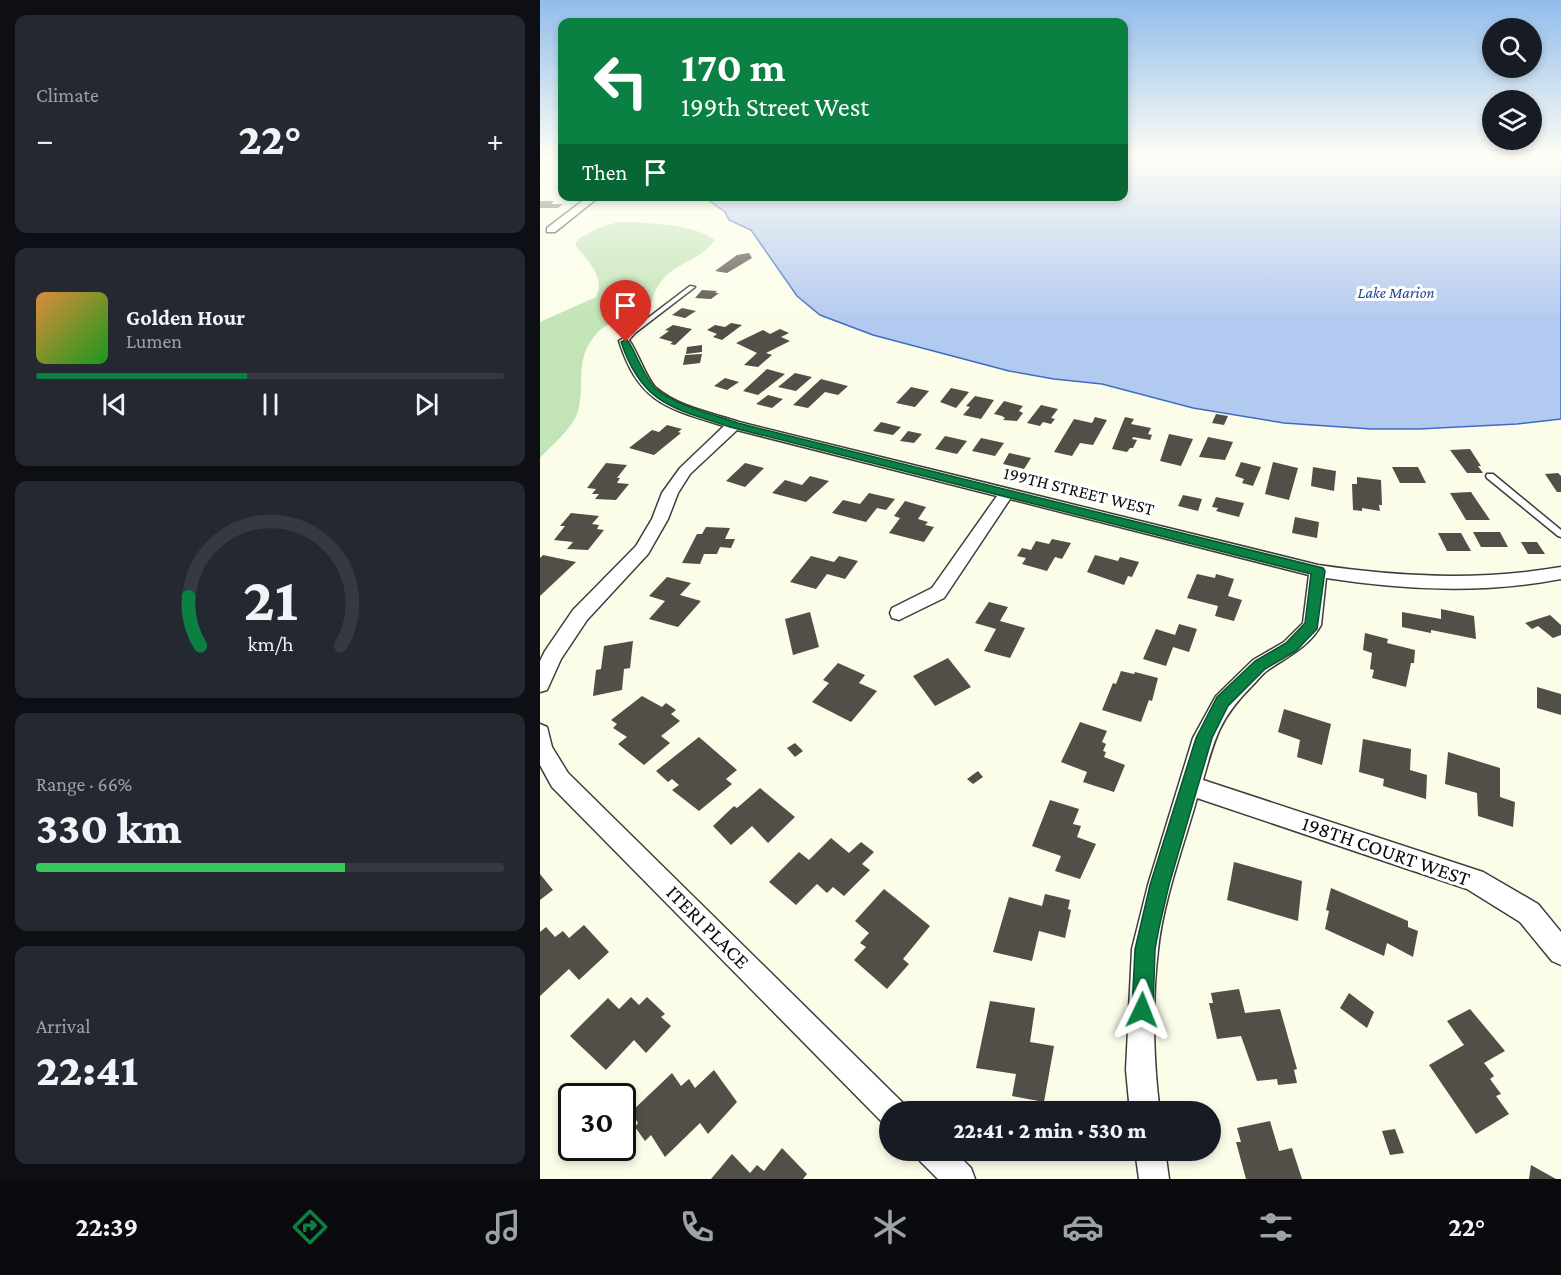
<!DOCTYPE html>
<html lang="en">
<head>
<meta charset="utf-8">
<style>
  :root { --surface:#171b24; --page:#242831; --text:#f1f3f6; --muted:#9ea1a6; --line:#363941; --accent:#0b8043 }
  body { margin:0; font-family:"Crimson Pro",serif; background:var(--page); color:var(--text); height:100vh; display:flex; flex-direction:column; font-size:22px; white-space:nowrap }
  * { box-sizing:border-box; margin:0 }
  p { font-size:20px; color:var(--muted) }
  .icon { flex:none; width:33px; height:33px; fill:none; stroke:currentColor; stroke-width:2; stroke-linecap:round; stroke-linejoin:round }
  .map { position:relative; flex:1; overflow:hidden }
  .sheet { display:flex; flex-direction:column; gap:15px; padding:15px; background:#0d0f14; width:540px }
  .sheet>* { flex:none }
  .guide { position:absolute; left:18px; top:18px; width:570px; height:183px; border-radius:12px; box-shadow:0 3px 9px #0003; background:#0b8043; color:#fff; overflow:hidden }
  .tools { position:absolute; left:942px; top:18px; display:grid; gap:12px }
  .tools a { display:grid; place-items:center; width:60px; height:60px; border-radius:50%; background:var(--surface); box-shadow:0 3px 9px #0003; font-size:30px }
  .speed { position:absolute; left:18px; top:1083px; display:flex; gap:12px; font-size:30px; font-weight:700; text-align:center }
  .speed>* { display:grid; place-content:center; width:78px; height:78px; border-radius:50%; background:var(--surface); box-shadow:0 3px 9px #0003; line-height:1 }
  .speed .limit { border:3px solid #111; border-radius:9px; background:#fff; color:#111 }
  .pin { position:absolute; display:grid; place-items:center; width:51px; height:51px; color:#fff; margin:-62px -26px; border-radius:50% 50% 50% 0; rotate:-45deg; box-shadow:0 0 6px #0007 }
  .pin .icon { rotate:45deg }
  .me { position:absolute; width:66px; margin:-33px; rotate:2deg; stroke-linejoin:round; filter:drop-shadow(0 0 4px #0008) }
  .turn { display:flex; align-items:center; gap:21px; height:126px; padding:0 24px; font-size:27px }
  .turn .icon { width:78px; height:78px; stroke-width:2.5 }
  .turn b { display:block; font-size:42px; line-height:51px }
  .then { display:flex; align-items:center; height:57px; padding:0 24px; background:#0003; gap:12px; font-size:22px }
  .big { font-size:45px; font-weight:800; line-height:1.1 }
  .sheet .tile { flex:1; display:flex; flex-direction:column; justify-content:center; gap:9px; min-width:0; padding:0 21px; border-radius:12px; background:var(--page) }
  .sheet .dial { align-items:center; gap:0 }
  .dial svg { height:156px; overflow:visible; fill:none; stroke:var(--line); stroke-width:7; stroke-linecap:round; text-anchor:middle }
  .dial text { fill:var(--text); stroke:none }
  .song { display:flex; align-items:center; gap:18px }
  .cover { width:72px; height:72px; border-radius:9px; background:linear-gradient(135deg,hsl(30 70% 55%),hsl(120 70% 35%)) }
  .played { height:6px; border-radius:3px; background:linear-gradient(90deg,var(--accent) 45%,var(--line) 45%) }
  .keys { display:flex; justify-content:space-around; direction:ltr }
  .heat { display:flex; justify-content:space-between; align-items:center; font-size:33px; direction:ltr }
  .charge { height:9px; border-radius:4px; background:linear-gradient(90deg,#34c759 66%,var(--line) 0) }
  .trip { position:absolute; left:339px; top:1101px; width:342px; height:60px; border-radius:30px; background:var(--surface); box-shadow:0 3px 9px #0003; font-weight:800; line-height:60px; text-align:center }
  .menu { display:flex; height:96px; justify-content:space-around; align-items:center; background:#090b0e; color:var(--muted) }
  .menu .icon { width:42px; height:42px }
  .menu .on { color:var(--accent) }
  .menu b { font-size:27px; color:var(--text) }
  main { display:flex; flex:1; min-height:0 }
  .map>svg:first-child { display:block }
  .green { fill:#c3e4b7 }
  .water { fill:#b2c9f0; stroke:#3f6cc2; stroke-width:1.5 }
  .building { fill:#524e48 }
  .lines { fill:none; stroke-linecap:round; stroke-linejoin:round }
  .service-casing { stroke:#3d3d3d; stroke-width:3 }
  .minor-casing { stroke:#3d3d3d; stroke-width:3 }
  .service { fill:#fff; fill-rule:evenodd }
  .minor { fill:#fff; fill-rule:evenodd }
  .route { fill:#0b8043; stroke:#07532c; stroke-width:1.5 }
  .labels { text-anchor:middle; stroke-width:6; stroke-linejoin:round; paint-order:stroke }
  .far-water-label { font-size:16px; font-style:italic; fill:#1f4291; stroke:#fff }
  .street-label { font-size:18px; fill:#0a0a0a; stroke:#fff }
  .near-street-label { font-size:21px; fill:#0a0a0a; stroke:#fff }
</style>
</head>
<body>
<main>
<section class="sheet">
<div class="tile"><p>Climate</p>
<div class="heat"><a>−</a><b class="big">22°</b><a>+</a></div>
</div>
<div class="tile">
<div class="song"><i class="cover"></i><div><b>Golden Hour</b><p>Lumen</p></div></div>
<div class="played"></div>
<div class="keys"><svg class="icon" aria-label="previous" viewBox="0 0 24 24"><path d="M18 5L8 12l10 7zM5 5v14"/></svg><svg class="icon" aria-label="pause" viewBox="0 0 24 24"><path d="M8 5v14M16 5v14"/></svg><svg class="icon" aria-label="next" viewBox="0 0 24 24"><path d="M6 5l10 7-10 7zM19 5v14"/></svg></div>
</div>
<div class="tile dial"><svg viewBox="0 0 100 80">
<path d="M14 69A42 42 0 1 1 86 69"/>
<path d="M14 69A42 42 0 0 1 8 44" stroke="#0b8043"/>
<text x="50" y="56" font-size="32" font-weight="700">21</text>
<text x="50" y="72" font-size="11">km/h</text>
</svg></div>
<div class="tile"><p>Range · 66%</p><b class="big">330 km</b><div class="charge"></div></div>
<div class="tile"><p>Arrival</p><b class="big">22:41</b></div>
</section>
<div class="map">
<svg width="1021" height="1179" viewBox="0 0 1021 1179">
  <rect width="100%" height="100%" fill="#fcfde9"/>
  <path class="green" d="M78,222C102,222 156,224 175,240C152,270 123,259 111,304C96,312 68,322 58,332C33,359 46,381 38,411C33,428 12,445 0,458V322L56,297C66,277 47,260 35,245L38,239L58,228Z"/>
  <polygon class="water" points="584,157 1021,157 1021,419 977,424 879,429 831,429 744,423 653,408 562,384 514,379 469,371 333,335 280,315 257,296 211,230 189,220 185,212 164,197 584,196"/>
  <g class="building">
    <polygon points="0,201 14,201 11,204 23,204 18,208 0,208"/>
    <polygon points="209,253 212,258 187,273 175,271 197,255"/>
    <polygon points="162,290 177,291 175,293 179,293 171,299 155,298"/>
    <polygon points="142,308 156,311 145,318 132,315"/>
    <polygon points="191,323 202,325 182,340 173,337 177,334 167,330 175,325 185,327"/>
    <polygon points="133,325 152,329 135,345 130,344 133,342 119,338 129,331 125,330"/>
    <polygon points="240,329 249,333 241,337 250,341 226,353 232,355 218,367 204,365 217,353 196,343 223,330 230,334"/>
    <polygon points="162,345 162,352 146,354 147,347"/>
    <polygon points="162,354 160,363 143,365 145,355"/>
    <polygon points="227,369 245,374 218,395 203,391"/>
    <polygon points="255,373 272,377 256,391 238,387"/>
    <polygon points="185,378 199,382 187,390 174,386"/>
    <polygon points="281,379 308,386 298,395 285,392 268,408 253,405"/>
    <polygon points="371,387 389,391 375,407 356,403"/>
    <polygon points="411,388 429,392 416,408 400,402"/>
    <polygon points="228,395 243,399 232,408 216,404"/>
    <polygon points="435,396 454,400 441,419 423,415 430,407 426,406"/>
    <polygon points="464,401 483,406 479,411 483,413 477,421 463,420 465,418 462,416 454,414"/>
    <polygon points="501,405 518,409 511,418 515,419 511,424 503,422 500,426 487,423"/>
    <polygon points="676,414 688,416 684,425 672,423"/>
    <polygon points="555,417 567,420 553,445 540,443 532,456 514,452 534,419 552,423"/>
    <polygon points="585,417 594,419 591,424 611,428 608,434 612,435 610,440 593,437 592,439 597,440 593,448 590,448 587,452 572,449"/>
    <polygon points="341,422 361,427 353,435 333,431"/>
    <polygon points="127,425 142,429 138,432 141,433 114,455 89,448 112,430 119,432"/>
    <polygon points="368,431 382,434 374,443 360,441"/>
    <polygon points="629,434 653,439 641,466 620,461"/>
    <polygon points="405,436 427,441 417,454 395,449"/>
    <polygon points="668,437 693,442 685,460 659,457"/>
    <polygon points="441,438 464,443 455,456 432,451"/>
    <polygon points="930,449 941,466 938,466 943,473 927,473 910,450"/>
    <polygon points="469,453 491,458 484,469 463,464"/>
    <polygon points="701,462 721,467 713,486 702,483 704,479 695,476"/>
    <polygon points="733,462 758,468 749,500 725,494"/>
    <polygon points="66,463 87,465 77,478 80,478 77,483 89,484 76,500 55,499 59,494 52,494 56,489 47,488"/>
    <polygon points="205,463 224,468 205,487 186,481"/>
    <polygon points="773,467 796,471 794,491 771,486"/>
    <polygon points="852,467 878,467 886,483 860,483"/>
    <polygon points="1018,473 1021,476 1021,492 1017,492 1005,474"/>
    <polygon points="270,476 289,481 266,502 232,493 245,480 262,485"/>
    <polygon points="817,477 841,480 842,505 839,505 840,511 822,508 822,511 813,510 812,484 817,484"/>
    <polygon points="931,492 935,498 950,520 926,520 910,493"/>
    <polygon points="329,493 355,499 346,510 337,508 326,522 292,513 303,500 320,504"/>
    <polygon points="643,495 662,499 658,511 638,506"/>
    <polygon points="676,497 704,503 699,517 676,511 678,508 672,507"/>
    <polygon points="365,501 386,507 378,519 388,522 385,525 394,527 384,542 349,533 360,518 354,516"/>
    <polygon points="31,513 59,516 52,524 59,525 57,529 64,530 48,550 27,549 33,542 14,540 25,526 20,526"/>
    <polygon points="755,517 779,522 777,538 752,533"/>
    <polygon points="166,527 190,528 185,539 195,539 191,548 180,547 177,554 164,554 160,564 142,563 157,534 162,534"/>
    <polygon points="933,532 960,532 968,547 941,547"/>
    <polygon points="898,533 921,533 931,551 907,551"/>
    <polygon points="512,539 531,543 522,559 515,557 507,571 482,564 486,558 477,556 482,548 491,550 496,541 509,544"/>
    <polygon points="981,542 997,542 1005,554 988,554"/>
    <polygon points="3,555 36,562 0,596 0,558"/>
    <polygon points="555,555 578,561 580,557 599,562 592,577 588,576 584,585 547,572"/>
    <polygon points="271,556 294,562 299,556 318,561 305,579 287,574 276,589 250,582"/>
    <polygon points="657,574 675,578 676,574 694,579 688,596 702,600 694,621 675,616 678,606 647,598"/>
    <polygon points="127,577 151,583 140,595 161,601 138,627 109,619 125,601 109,596"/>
    <polygon points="449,602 468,607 460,621 485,628 470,658 444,651 456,629 435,623"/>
    <polygon points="901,609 934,616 936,639 891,630 891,633 862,627 862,612 901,619"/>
    <polygon points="270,612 279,647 253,655 245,619"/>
    <polygon points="1010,615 1021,625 1021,635 1013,638 998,626 992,629 985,623"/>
    <polygon points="639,624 657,629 649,652 633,647 626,666 603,659 616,629 635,635"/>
    <polygon points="825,633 848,639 847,643 875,650 874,663 871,663 866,687 832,678 834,670 830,669 832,653 823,650"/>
    <polygon points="93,641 90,668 84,669 82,690 53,696 56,670 61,669 64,646"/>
    <polygon points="408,658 431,687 395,706 373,676"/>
    <polygon points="298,663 325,675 319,683 337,691 311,722 272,702 289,683 283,680"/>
    <polygon points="581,671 594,674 595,672 618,678 612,701 609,700 601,722 562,710 573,683 576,684"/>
    <polygon points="997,687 1021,694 1021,715 997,708"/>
    <polygon points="102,696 122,707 126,703 136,710 131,714 140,721 121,736 130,743 104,765 78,744 87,737 73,728 77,724 71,720"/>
    <polygon points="744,709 791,724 782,765 757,757 760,740 738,732"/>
    <polygon points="540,722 567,731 562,742 566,744 563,751 566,752 564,757 585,765 574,792 543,782 547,772 521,762"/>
    <polygon points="159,737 197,770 186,779 192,784 159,811 132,790 139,785 132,779 128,782 116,771"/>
    <polygon points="823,739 871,749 870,770 887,775 886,799 843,786 844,779 819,772"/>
    <polygon points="255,743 263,751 255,757 247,748"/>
    <polygon points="908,752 960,768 960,797 975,802 973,827 938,816 937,793 905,784"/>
    <polygon points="438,771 443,777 433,784 427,779"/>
    <polygon points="220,788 255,817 228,843 212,826 191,845 173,826 194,806 197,808"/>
    <polygon points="510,800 539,809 533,824 541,826 537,837 556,844 540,879 515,871 521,856 492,846"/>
    <polygon points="291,838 309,853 321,842 334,852 322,864 330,870 304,896 293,887 287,893 277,884 256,905 229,882 259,852 269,860"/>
    <polygon points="694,862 762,881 758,921 687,900"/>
    <polygon points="0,874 13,890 0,900"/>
    <polygon points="791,888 868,921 868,927 878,931 873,957 847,943 844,956 785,929 789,911 786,910"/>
    <polygon points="344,889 390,926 363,959 369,964 347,989 314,960 326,947 320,943 329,933 315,921"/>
    <polygon points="505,894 530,900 528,909 531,910 525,938 499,931 492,961 453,952 469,897 502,906"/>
    <polygon points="44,925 69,952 39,980 29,969 0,996 0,932 6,927 15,937 23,931 29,938"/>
    <polygon points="699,989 705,1013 740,1009 757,1069 754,1070 757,1083 738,1085 737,1079 717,1081 701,1036 677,1039 669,1003 673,1003 671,993"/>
    <polygon points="809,993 834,1012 827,1028 800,1008"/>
    <polygon points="91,997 99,1005 107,997 125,1014 121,1017 131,1026 106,1053 94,1040 66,1070 30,1036 68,998 79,1009"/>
    <polygon points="450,1001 495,1008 490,1042 514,1046 504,1102 472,1096 476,1074 436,1068"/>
    <polygon points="930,1009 965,1051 944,1063 954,1076 950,1079 961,1094 956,1096 969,1114 936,1134 889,1065 924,1045 907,1021"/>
    <polygon points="174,1070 197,1102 168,1134 160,1123 125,1157 111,1135 105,1141 95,1127 98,1123 91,1112 132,1073 141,1086 149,1079 155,1088"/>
    <polygon points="730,1121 739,1151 752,1148 762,1179 706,1179 696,1142 701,1142 697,1128"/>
    <polygon points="855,1129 864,1153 850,1155 842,1131"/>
    <polygon points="242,1148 267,1174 263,1179 171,1179 192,1154 210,1173 217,1165 224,1171"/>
    <polygon points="991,1165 1016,1179 989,1179"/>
  </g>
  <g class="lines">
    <defs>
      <g id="service">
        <polygon points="150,286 155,287 95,333 87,342 83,342 82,341 91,331"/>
        <polygon points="947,474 953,474 1021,530 1021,537 1018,536 947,478 946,476"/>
      </g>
      <g id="minor">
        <polygon points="49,196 60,196 15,232 7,232 7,228"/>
        <path d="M85,337C94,340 105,378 116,388C138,407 172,413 199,422L778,565C860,577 939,581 1021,567V579C942,594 865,590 786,578L781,625C769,647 748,656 728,670C722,674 717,681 712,686C680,718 675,737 663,780L943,872L998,904L1021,932V965L1012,961L980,922L927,889L657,798C644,845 623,901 618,950C612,1000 613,1062 620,1112H590L586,1070L592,949L608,885L653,738L676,696L713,660L744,642L763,623L769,575L470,499L404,598L359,620L352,618L350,613L352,608L392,588L457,496L197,430L150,474L138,493L128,519L108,554L47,620L21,659L7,690L0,692V661L5,651L33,610L96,546L112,519L122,493L140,468L184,426C126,408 99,403 79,341Z"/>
        <polygon points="0,724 7,727 12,747 28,773 362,1102 366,1112 350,1112 350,1126 342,1122 12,787 0,765"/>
        <polygon points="376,1150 413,1150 431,1168 435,1179 398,1179 380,1161"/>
        <polygon points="595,1150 625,1150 629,1179 599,1179"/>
      </g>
    </defs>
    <use href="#service" class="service-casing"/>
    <use href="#minor" class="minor-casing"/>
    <use href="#service" class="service"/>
    <use href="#minor" class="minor"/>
  </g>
  <linearGradient id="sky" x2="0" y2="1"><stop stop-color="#92bceb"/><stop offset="0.49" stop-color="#fefef5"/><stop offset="1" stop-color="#fefef5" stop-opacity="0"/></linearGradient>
  <rect width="1021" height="322" fill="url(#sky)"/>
  <path class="route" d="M86,339C92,342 104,379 116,389C137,406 172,414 198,423L783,568L785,571L777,629L756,651L725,669L688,706L672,738L629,885L619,928L615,949L613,1010L610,1017L602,1020L595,1017L592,1010L595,949L600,928L610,885L656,738L677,697L715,661L746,643L765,623L771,574L190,427C132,408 102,404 81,342Z"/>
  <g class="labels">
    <g class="far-water-label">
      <text x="856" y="298">Lake Marion</text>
    </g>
    <g class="street-label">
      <text transform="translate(539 491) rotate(14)" y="6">199TH STREET WEST</text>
    </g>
    <g class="near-street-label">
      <text transform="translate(846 851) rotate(19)" y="7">198TH COURT WEST</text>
      <text transform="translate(168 927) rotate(45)" y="7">ITERI PLACE</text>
    </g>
  </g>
</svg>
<div class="tools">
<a><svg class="icon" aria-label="search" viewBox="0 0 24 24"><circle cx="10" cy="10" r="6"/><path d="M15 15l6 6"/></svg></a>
<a><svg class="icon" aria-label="layers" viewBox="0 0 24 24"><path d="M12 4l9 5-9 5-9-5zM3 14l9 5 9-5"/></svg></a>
</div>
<div class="speed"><div class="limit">30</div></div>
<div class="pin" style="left:86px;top:342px;background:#d93025"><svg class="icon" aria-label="arrive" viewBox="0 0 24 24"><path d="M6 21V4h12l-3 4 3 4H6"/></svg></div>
<svg class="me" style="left:602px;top:1010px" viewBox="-20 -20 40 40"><path d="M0-17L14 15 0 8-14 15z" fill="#0b8043" stroke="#fff" stroke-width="4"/></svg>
<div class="trip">22:41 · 2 min · 530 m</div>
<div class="guide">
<div class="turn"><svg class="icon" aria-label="left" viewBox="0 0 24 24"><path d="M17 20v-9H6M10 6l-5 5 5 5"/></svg><div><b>170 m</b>199th Street West</div></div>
<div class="then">Then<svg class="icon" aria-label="arrive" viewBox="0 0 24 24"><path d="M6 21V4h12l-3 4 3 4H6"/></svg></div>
</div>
</div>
</main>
<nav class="menu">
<b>22:39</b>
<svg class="icon on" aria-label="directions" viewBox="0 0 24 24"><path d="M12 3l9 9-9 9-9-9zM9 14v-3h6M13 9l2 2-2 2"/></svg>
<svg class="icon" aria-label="music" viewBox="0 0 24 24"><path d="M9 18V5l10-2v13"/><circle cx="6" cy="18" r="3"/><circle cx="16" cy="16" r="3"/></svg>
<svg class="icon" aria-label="phone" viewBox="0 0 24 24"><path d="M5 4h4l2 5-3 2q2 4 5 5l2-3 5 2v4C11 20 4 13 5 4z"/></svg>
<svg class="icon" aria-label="climate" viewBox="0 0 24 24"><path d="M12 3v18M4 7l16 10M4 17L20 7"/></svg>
<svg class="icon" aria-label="car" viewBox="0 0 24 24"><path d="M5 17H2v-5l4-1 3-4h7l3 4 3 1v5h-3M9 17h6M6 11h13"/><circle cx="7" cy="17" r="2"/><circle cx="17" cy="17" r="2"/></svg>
<svg class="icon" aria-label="filters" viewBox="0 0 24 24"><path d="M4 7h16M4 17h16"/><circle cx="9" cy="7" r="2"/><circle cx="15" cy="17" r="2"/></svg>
<b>22°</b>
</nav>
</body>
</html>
